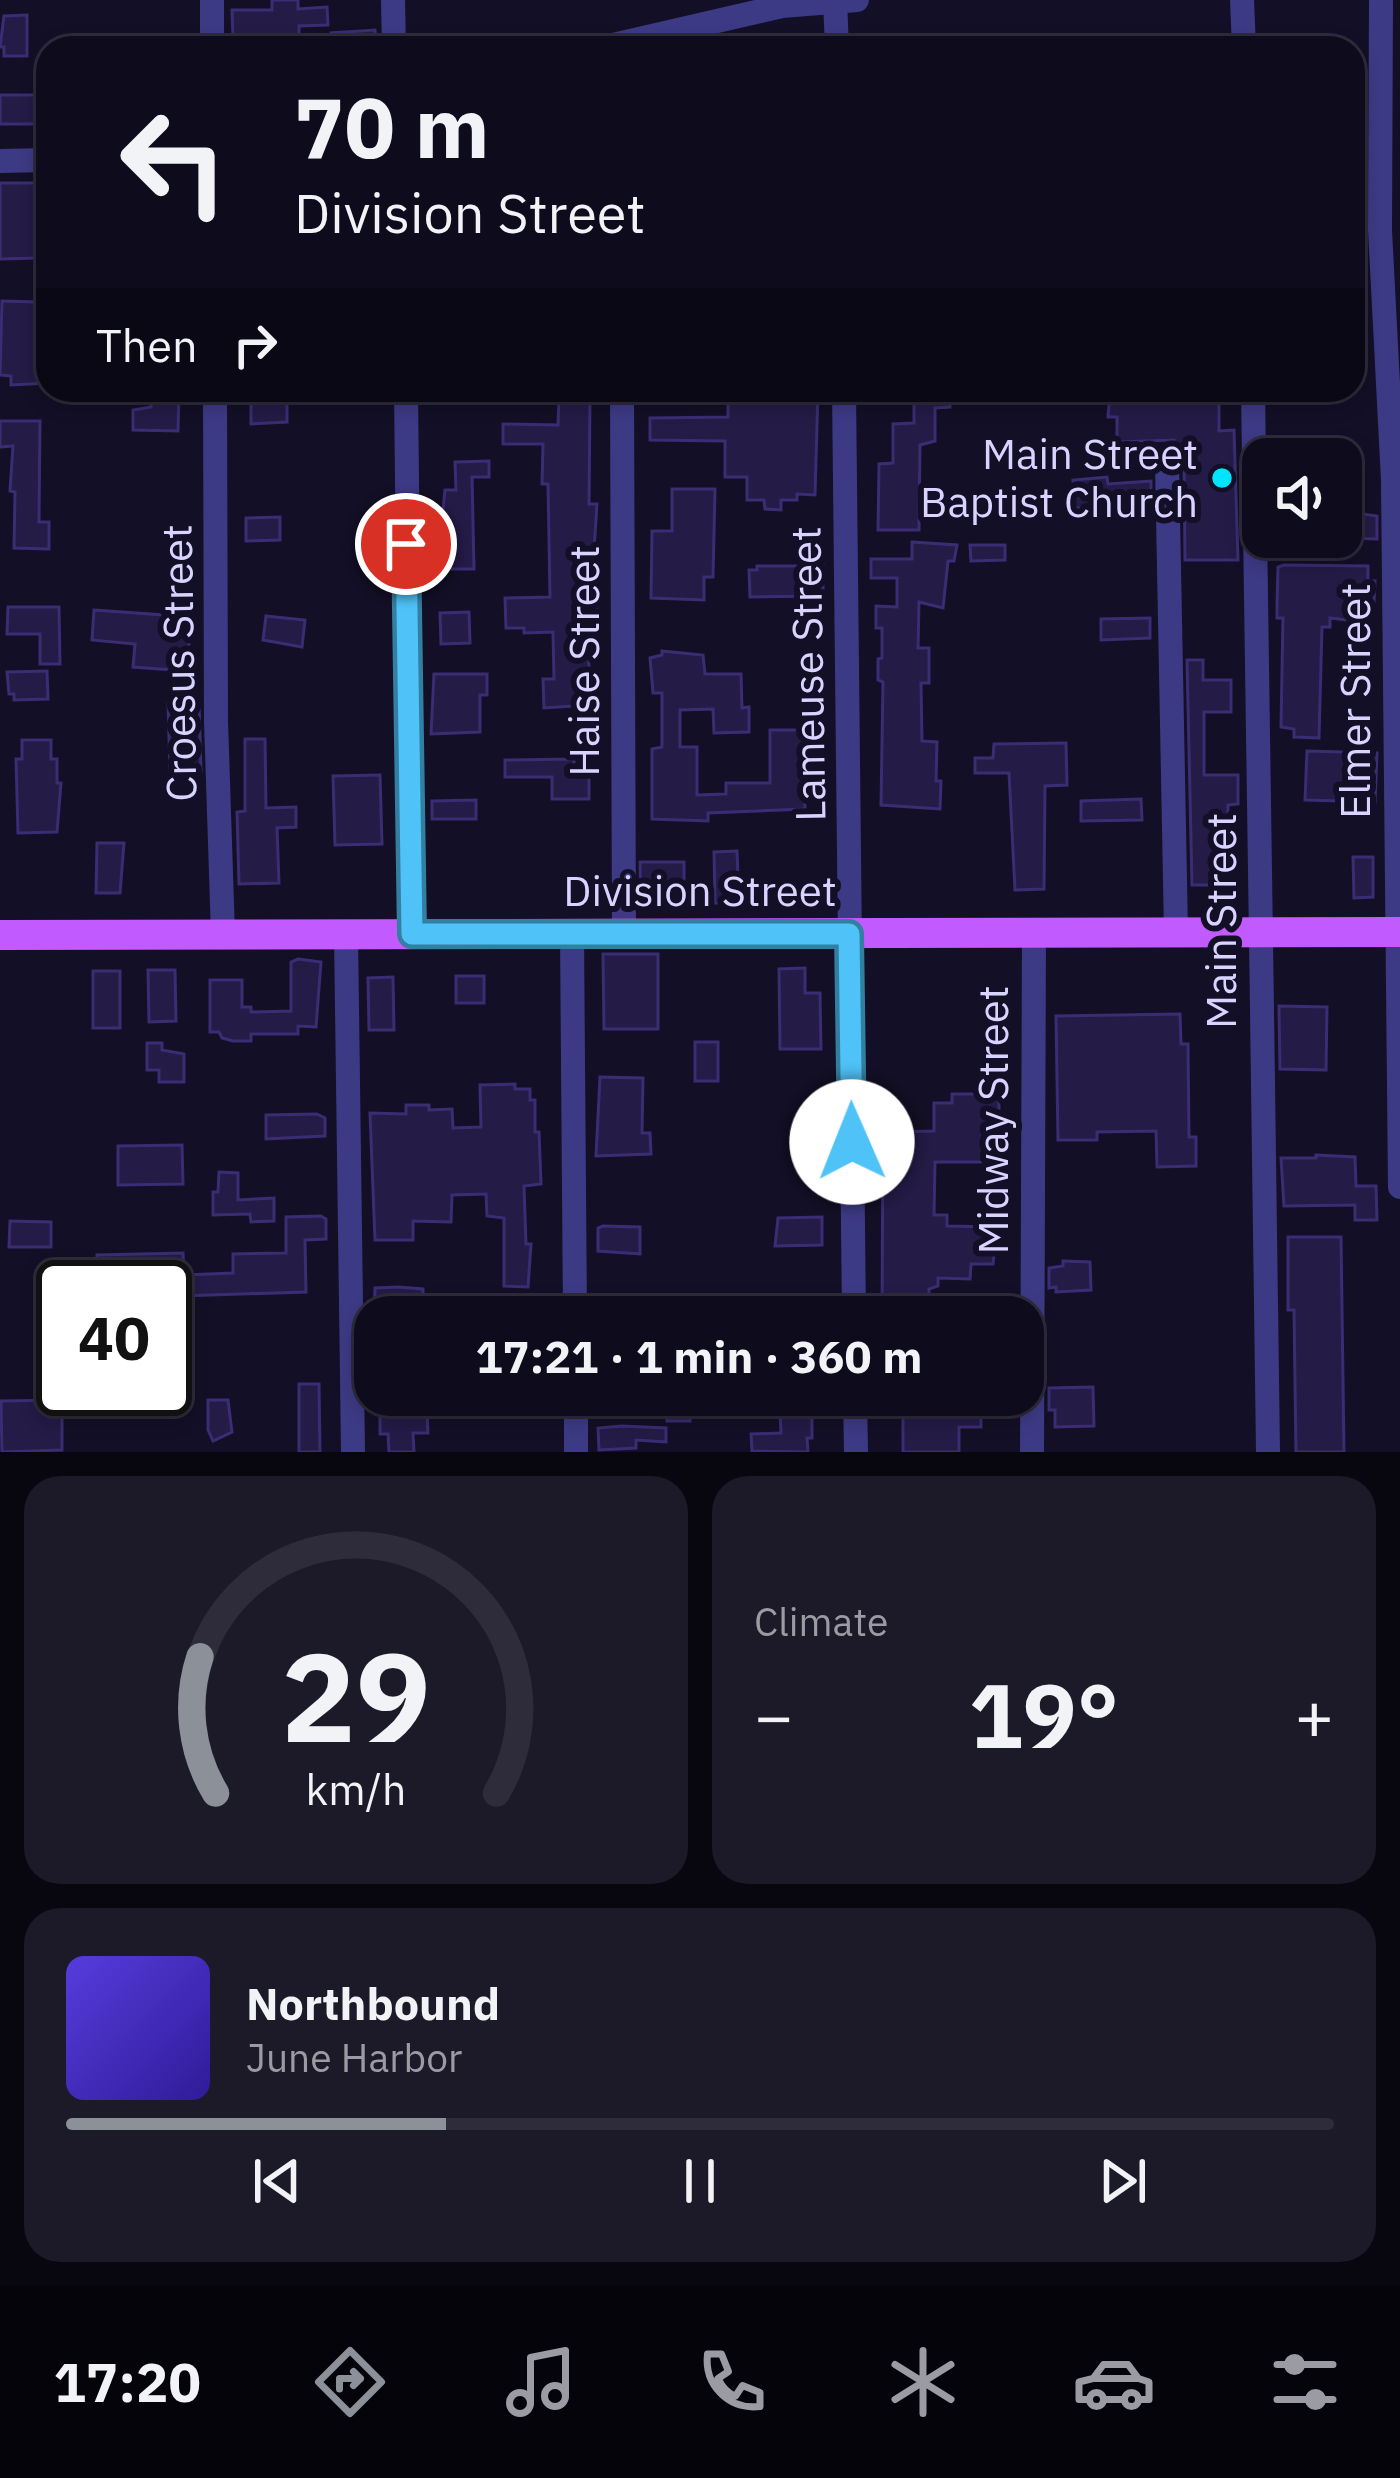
<!DOCTYPE html>
<html lang="en">
<head>
<meta charset="utf-8">
<style>
  :root { --surface:#0e0b1c; --page:#1c1929; --text:#f1f3f6; --muted:#9b9ba3; --line:#2e2b3b; --accent:#8c9099 }
  body { margin:0; font-family:"IBM Plex Sans",sans-serif; background:var(--page); color:var(--text); height:100vh; display:flex; flex-direction:column; font-size:45px; white-space:nowrap }
  * { box-sizing:border-box; margin:0 }
  p { font-size:39px; color:var(--muted) }
  .icon { flex:none; width:66px; height:66px; fill:none; stroke:currentColor; stroke-width:2; stroke-linecap:round; stroke-linejoin:round }
  .map { position:relative; height:1452px; overflow:hidden }
  .side { display:flex; flex-direction:column; gap:24px; padding:24px; background:#08060f; flex:1 }
  .side>* { flex:none }
  .hud { position:absolute; left:36px; top:36px; width:1329px; height:366px; border-radius:36px; box-shadow:0 6px 18px #0003,0 0 0 3px var(--line); background:#0e0b1c; color:var(--text); overflow:hidden }
  .controls { position:absolute; left:1242px; top:438px; display:grid; gap:24px }
  .controls a { display:grid; place-items:center; width:120px; height:120px; border-radius:24px; background:var(--surface); box-shadow:0 6px 18px #0003,0 0 0 3px var(--line); font-size:60px }
  .speed { position:absolute; left:36px; top:1260px; display:flex; gap:24px; font-size:60px; font-weight:700; text-align:center }
  .speed>* { display:grid; place-content:center; width:156px; height:156px; border-radius:50%; background:var(--surface); box-shadow:0 6px 18px #0003,0 0 0 3px var(--line); line-height:1 }
  .speed .limit { border:6px solid #111; border-radius:18px; background:#fff; color:#111 }
  .pin { position:absolute; display:grid; place-items:center; width:102px; height:102px; color:#fff; margin:-51px; border:6px solid #fff; border-radius:50%; box-shadow:0 3px 12px #0007 }
  .me { position:absolute; width:132px; margin:-66px; rotate:359deg; stroke-linejoin:round; filter:drop-shadow(0 0 9px #0008) }
  .turn { display:flex; align-items:center; gap:42px; height:252px; padding:0 60px; font-size:54px }
  .turn .icon { width:156px; height:156px; stroke-width:2.5 }
  .turn b { display:block; font-size:84px; line-height:102px }
  .then { display:flex; align-items:center; height:114px; padding:0 60px; background:#0003; gap:24px; font-size:45px }
  .big { font-size:90px; font-weight:700; line-height:1.1 }
  .side .widget { flex:1; display:flex; flex-direction:column; justify-content:center; gap:18px; min-width:0; padding:0 42px; border-radius:36px; background:var(--page) }
  .side .dial { align-items:center; gap:0 }
  .dial svg { height:312px; overflow:visible; fill:none; stroke:var(--line); stroke-width:7; stroke-linecap:round; text-anchor:middle }
  .dial text { fill:var(--text); stroke:none }
  .song { display:flex; align-items:center; gap:36px }
  .cover { width:144px; height:144px; border-radius:18px; background:linear-gradient(135deg,hsl(250 70% 55%),hsl(250 70% 35%)) }
  .played { height:12px; border-radius:6px; background:linear-gradient(90deg,var(--accent) 30%,var(--line) 30%) }
  .keys { display:flex; justify-content:space-around; direction:ltr }
  .heat { display:flex; justify-content:space-between; align-items:center; font-size:66px; direction:ltr }
  .side .tiles { flex:1; display:grid; gap:24px; grid-template-columns:1fr 1fr }
  .widget:last-child { grid-column:span 2 }
  .trip { position:absolute; left:354px; top:1296px; width:690px; height:120px; border-radius:36px; background:var(--surface); box-shadow:0 6px 18px #0003,0 0 0 3px var(--line); font-weight:700; line-height:120px; text-align:center }
  .tabs { display:flex; height:192px; justify-content:space-around; align-items:center; background:#06040b; color:var(--muted) }
  .tabs .icon { width:84px; height:84px }
  .tabs .current { color:var(--accent) }
  .tabs b { font-size:54px; color:var(--text) }
  .map>svg:first-child { display:block }
  .building { fill:#241b47; stroke:#3b2d73; stroke-width:3 }
  .lines { fill:none; stroke-linecap:round; stroke-linejoin:round }
  .minor { stroke:#3d3a85; stroke-width:24 }
  .major { stroke:#c25bff; stroke-width:30 }
  .route-casing { stroke:#337fa1; stroke-width:30 }
  .route { stroke:#4fc3f7; stroke-width:21 }
  .poi-dot { fill:#00e5ff; stroke:#130f26; stroke-width:4.5 }
  .labels { text-anchor:middle; stroke-width:12; stroke-linejoin:round; paint-order:stroke }
  .poi-label { font-size:42px; fill:#d9d4ff; stroke:#130f26; text-anchor:end }
  .street-label { font-size:42px; fill:#d9d4ff; stroke:#130f26 }
</style>
</head>
<body>
<div class="map">
<svg width="1400" height="1452" viewBox="0 0 1400 1452">
  <rect width="100%" height="100%" fill="#130f26"/>
  <g class="building">
    <polygon points="272,0 298,0 298,9 327,7 328,25 299,26 299,44 251,44 251,38 233,38 232,10 272,10"/>
    <polygon points="27,15 27,56 4,56 4,47 0,47 4,16"/>
    <polygon points="375,30 376,48 332,48 331,33"/>
    <rect x="0" y="95" width="48" height="29"/>
    <polygon points="0,183 48,183 48,219 38,219 38,258 0,259"/>
    <polygon points="2,301 39,302 39,308 48,308 48,383 11,385 11,376 0,375"/>
    <polygon points="151,390 179,390 178,431 133,430 133,410 151,407"/>
    <polygon points="818,390 815,495 797,494 797,500 781,500 781,510 765,509 764,500 747,500 747,477 725,477 725,441 650,440 650,418 728,417 728,391"/>
    <polygon points="914,390 950,390 950,407 935,408 935,441 920,445 919,530 878,530 879,464 893,463 893,424 914,423"/>
    <polygon points="1144,390 1185,390 1185,402 1219,401 1219,431 1234,430 1238,560 1185,560 1184,464 1174,449 1174,440 1117,442 1117,417 1108,417 1110,392 1144,393"/>
    <polygon points="251,398 287,399 287,422 251,424"/>
    <polygon points="559,398 590,398 589,504 597,504 591,596 597,596 597,612 592,612 592,622 589,622 589,705 544,708 543,679 554,679 553,632 524,633 524,628 506,628 505,598 550,597 548,484 542,484 543,444 503,444 503,424 558,425"/>
    <polygon points="0,421 40,421 39,522 49,522 49,549 14,548 15,492 10,491 13,446 0,447"/>
    <polygon points="489,461 489,477 472,477 474,569 437,569 445,490 456,490 455,462"/>
    <polygon points="1107,477 1108,484 1151,481 1151,507 1074,508 1073,480"/>
    <polygon points="672,489 715,489 713,577 704,577 704,600 651,598 652,531 672,531"/>
    <polygon points="1341,511 1377,516 1377,539 1341,538"/>
    <polygon points="280,517 280,540 246,541 246,518"/>
    <polygon points="912,542 957,545 954,561 948,561 943,608 919,602 918,648 929,648 929,683 921,683 922,741 937,742 936,781 941,781 940,809 881,805 883,682 878,680 878,659 882,658 882,628 876,628 876,606 897,607 897,578 871,578 871,559 912,559"/>
    <polygon points="970,545 1005,545 1005,560 971,561"/>
    <polygon points="1284,565 1368,566 1368,581 1375,581 1374,602 1369,603 1367,618 1363,622 1330,618 1330,627 1322,627 1319,738 1294,737 1294,729 1281,727 1283,618 1277,618 1277,604 1278,567"/>
    <polygon points="757,566 823,566 823,596 750,597 749,570 757,570"/>
    <polygon points="8,607 59,607 60,664 40,664 40,634 7,634"/>
    <polygon points="94,610 192,617 186,671 133,667 135,644 92,640"/>
    <polygon points="469,612 470,643 441,644 440,613"/>
    <polygon points="266,616 305,620 302,647 263,640"/>
    <polygon points="1150,618 1150,638 1101,640 1101,619"/>
    <polygon points="662,651 703,655 705,674 741,674 742,708 749,707 749,732 714,733 713,709 680,710 680,747 697,747 697,795 726,794 726,783 770,783 770,730 804,730 805,809 708,813 708,821 652,819 652,749 662,747 662,693 653,693 650,658 662,655"/>
    <polygon points="1187,660 1203,660 1203,680 1231,680 1231,712 1204,712 1204,775 1238,775 1238,804 1228,805 1229,885 1192,885"/>
    <polygon points="47,671 48,699 14,700 14,694 9,694 7,672"/>
    <polygon points="434,674 487,674 487,695 480,695 480,732 431,734"/>
    <polygon points="168,703 199,703 201,771 170,772"/>
    <polygon points="245,739 265,739 266,808 296,807 296,827 277,828 279,883 239,884 237,812 245,811"/>
    <polygon points="22,740 51,740 51,759 57,759 57,783 61,783 57,832 18,833 16,759 22,759"/>
    <polygon points="1066,743 1067,785 1045,786 1044,889 1015,890 1009,773 975,773 975,758 993,758 994,744"/>
    <polygon points="1307,751 1377,753 1375,802 1305,800"/>
    <polygon points="574,759 574,776 589,776 589,799 552,799 552,777 505,777 505,760"/>
    <polygon points="380,775 382,844 335,845 333,776"/>
    <polygon points="1141,799 1142,820 1081,821 1081,801"/>
    <polygon points="476,800 476,819 432,819 432,801"/>
    <polygon points="97,843 124,843 120,893 96,893"/>
    <polygon points="737,851 739,903 715,903 714,852"/>
    <polygon points="1353,857 1373,857 1373,897 1354,898"/>
    <polygon points="640,862 684,862 684,907 641,908"/>
    <polygon points="603,954 658,954 658,1029 604,1029"/>
    <polygon points="298,959 321,962 316,1027 298,1026 298,1034 251,1034 251,1041 233,1041 222,1038 219,1032 210,1032 210,980 242,980 242,1007 251,1007 251,1012 291,1011 291,962"/>
    <polygon points="805,968 805,993 820,993 821,1049 780,1049 779,969"/>
    <polygon points="148,970 175,970 176,1021 149,1022"/>
    <rect x="93" y="971" width="27" height="57"/>
    <rect x="456" y="976" width="28" height="27"/>
    <polygon points="393,977 394,1030 369,1030 368,978"/>
    <polygon points="1279,1006 1327,1007 1326,1070 1280,1069"/>
    <polygon points="1180,1014 1181,1044 1188,1044 1189,1137 1196,1137 1196,1166 1157,1167 1156,1131 1097,1132 1097,1140 1058,1140 1056,1016"/>
    <rect x="695" y="1042" width="23" height="39"/>
    <polygon points="147,1043 162,1043 162,1050 184,1054 184,1082 159,1082 159,1070 147,1070"/>
    <polygon points="600,1077 643,1078 642,1133 650,1133 651,1154 596,1156"/>
    <polygon points="515,1084 515,1089 530,1089 530,1100 535,1100 535,1132 539,1132 541,1184 524,1186 526,1244 531,1244 528,1287 504,1286 504,1218 487,1216 486,1194 452,1195 451,1222 413,1221 413,1240 375,1240 370,1113 406,1114 406,1105 429,1105 429,1110 452,1109 453,1128 481,1127 480,1085"/>
    <polygon points="952,1094 999,1094 999,1144 991,1144 991,1162 935,1162 934,1215 947,1215 947,1226 997,1227 993,1264 971,1264 970,1279 938,1278 938,1286 929,1289 929,1317 882,1317 883,1132 934,1131 934,1103 952,1103"/>
    <polygon points="317,1114 325,1118 325,1136 266,1139 266,1115"/>
    <polygon points="182,1145 183,1184 118,1185 118,1146"/>
    <polygon points="1316,1155 1355,1157 1356,1186 1376,1186 1377,1220 1355,1220 1355,1205 1284,1206 1281,1158 1316,1158"/>
    <polygon points="219,1172 238,1173 238,1200 274,1198 274,1221 251,1222 250,1214 213,1215 213,1192 218,1192"/>
    <polygon points="321,1216 326,1219 326,1239 305,1240 306,1292 180,1296 181,1342 165,1343 165,1287 98,1287 97,1255 183,1253 184,1275 233,1273 233,1254 286,1253 286,1217"/>
    <polygon points="822,1217 822,1245 775,1246 778,1218"/>
    <polygon points="10,1221 51,1222 51,1247 9,1247"/>
    <polygon points="603,1226 640,1227 640,1254 598,1251 598,1228"/>
    <polygon points="1288,1237 1341,1237 1344,1452 1296,1452 1294,1310 1288,1310"/>
    <polygon points="1063,1261 1090,1262 1091,1290 1056,1292 1056,1287 1049,1288 1049,1268 1063,1266"/>
    <polygon points="398,1287 423,1289 423,1301 433,1301 433,1317 374,1317 375,1288"/>
    <polygon points="299,1384 319,1384 320,1452 299,1452"/>
    <polygon points="1093,1387 1094,1426 1055,1427 1055,1410 1049,1410 1049,1388"/>
    <polygon points="473,1395 540,1395 540,1407 474,1411"/>
    <polygon points="779,1395 812,1395 812,1438 807,1438 808,1452 752,1451 751,1434 781,1433"/>
    <polygon points="893,1395 951,1395 951,1407 981,1407 981,1427 959,1427 959,1452 903,1452 903,1412 893,1412"/>
    <polygon points="62,1400 62,1450 2,1452 1,1401"/>
    <polygon points="208,1400 228,1400 232,1432 213,1441 208,1430"/>
    <polygon points="667,1402 690,1403 690,1421 667,1421"/>
    <polygon points="427,1412 428,1433 413,1433 414,1452 389,1452 388,1434 380,1434 380,1413"/>
    <polygon points="622,1426 666,1428 666,1442 636,1440 636,1448 599,1450 598,1428"/>
  </g>
  <g class="lines">
    <g class="minor">
      <polyline points="212,0 212,48"/>
      <polyline points="393,0 394,48"/>
      <polyline points="835,0 837,48"/>
      <polyline points="1242,0 1244,48"/>
      <polyline points="1381,0 1380,230 1393,480 1400,1187"/>
      <polyline points="600,48 782,6 857,0"/>
      <polyline points="0,161 48,160"/>
      <polyline points="215,390 216,721 223,934"/>
      <polyline points="406,390 412,933"/>
      <polyline points="622,390 624,933"/>
      <polyline points="844,390 854,1317"/>
      <path d="M1253,390C1260,744 1262,1098 1268,1452"/>
      <polyline points="1167,464 1176,932"/>
      <polyline points="572,933 575,1317"/>
      <polyline points="346,934 353,1452"/>
      <polyline points="576,1395 576,1452"/>
      <polyline points="855,1395 856,1452"/>
      <polyline points="1032,1452 1034,932"/>
    </g>
    <polyline class="major" points="0,935 1400,932"/>
  </g>
  <g class="lines">
    <defs>
      <polyline id="route" points="406,544 412,934 849,934 852,1142"/>
    </defs>
    <use href="#route" class="route-casing"/>
    <use href="#route" class="route"/>
  </g>
  <circle class="poi-dot" cx="1222" cy="478" r="12"/>
  <g class="labels">
    <g class="poi-label">
      <text x="1198" y="469">Main Street<tspan x="1198" dy="48">Baptist Church</tspan></text>
    </g>
    <g class="street-label">
      <text transform="translate(584 661) rotate(-90)" y="15">Haise Street</text>
      <text transform="translate(179 663) rotate(-91)" y="15">Croesus Street</text>
      <text transform="translate(808 674) rotate(-91)" y="15">Lameuse Street</text>
      <text transform="translate(1355 701) rotate(-90)" y="15">Elmer Street</text>
      <text x="700" y="906">Division Street</text>
      <text transform="translate(1221 921) rotate(-90)" y="15">Main Street</text>
      <text transform="translate(993 1120) rotate(-90)" y="15">Midway Street</text>
    </g>
  </g>
</svg>
<div class="controls">
<a><svg class="icon" aria-label="sound" viewBox="0 0 24 24"><path d="M4 9h4l5-4v14l-5-4H4zM17 9q2 3 0 6"/></svg></a>
</div>
<div class="speed"><div class="limit">40</div></div>
<div class="pin" style="left:406px;top:544px;background:#d93025"><svg class="icon" aria-label="arrive" viewBox="0 0 24 24"><path d="M6 21V4h12l-3 4 3 4H6"/></svg></div>
<svg class="me" style="left:852px;top:1142px" viewBox="-20 -20 40 40"><circle r="19" fill="#fff"/><path d="M0-13L10 11 0 6-10 11z" fill="#4fc3f7"/></svg>
<div class="trip">17:21 · 1 min · 360 m</div>
<div class="hud">
<div class="turn"><svg class="icon" aria-label="left" viewBox="0 0 24 24"><path d="M17 20v-9H6M10 6l-5 5 5 5"/></svg><div><b>70 m</b>Division Street</div></div>
<div class="then">Then<svg class="icon" aria-label="right" viewBox="0 0 24 24"><path d="M7 20v-9h11M14 6l5 5-5 5"/></svg></div>
</div>
</div>
<section class="side">
<div class="tiles">
<div class="widget dial"><svg viewBox="0 0 100 80">
<path d="M14 69A42 42 0 1 1 86 69"/>
<path d="M14 69A42 42 0 0 1 10 34" stroke="#8c9099"/>
<text x="50" y="56" font-size="32" font-weight="700">29</text>
<text x="50" y="72" font-size="11">km/h</text>
</svg></div>
<div class="widget"><p>Climate</p>
<div class="heat"><a>−</a><b class="big">19°</b><a>+</a></div>
</div>
<div class="widget">
<div class="song"><i class="cover"></i><div><b>Northbound</b><p>June Harbor</p></div></div>
<div class="played"></div>
<div class="keys"><svg class="icon" aria-label="previous" viewBox="0 0 24 24"><path d="M18 5L8 12l10 7zM5 5v14"/></svg><svg class="icon" aria-label="pause" viewBox="0 0 24 24"><path d="M8 5v14M16 5v14"/></svg><svg class="icon" aria-label="next" viewBox="0 0 24 24"><path d="M6 5l10 7-10 7zM19 5v14"/></svg></div>
</div>
</div>
</section>
<nav class="tabs">
<b>17:20</b>
<svg class="icon current" aria-label="directions" viewBox="0 0 24 24"><path d="M12 3l9 9-9 9-9-9zM9 14v-3h6M13 9l2 2-2 2"/></svg>
<svg class="icon" aria-label="music" viewBox="0 0 24 24"><path d="M9 18V5l10-2v13"/><circle cx="6" cy="18" r="3"/><circle cx="16" cy="16" r="3"/></svg>
<svg class="icon" aria-label="phone" viewBox="0 0 24 24"><path d="M5 4h4l2 5-3 2q2 4 5 5l2-3 5 2v4C11 20 4 13 5 4z"/></svg>
<svg class="icon" aria-label="climate" viewBox="0 0 24 24"><path d="M12 3v18M4 7l16 10M4 17L20 7"/></svg>
<svg class="icon" aria-label="car" viewBox="0 0 24 24"><path d="M5 17H2v-5l4-1 3-4h7l3 4 3 1v5h-3M9 17h6M6 11h13"/><circle cx="7" cy="17" r="2"/><circle cx="17" cy="17" r="2"/></svg>
<svg class="icon" aria-label="filters" viewBox="0 0 24 24"><path d="M4 7h16M4 17h16"/><circle cx="9" cy="7" r="2"/><circle cx="15" cy="17" r="2"/></svg>
</nav>
</body>
</html>
